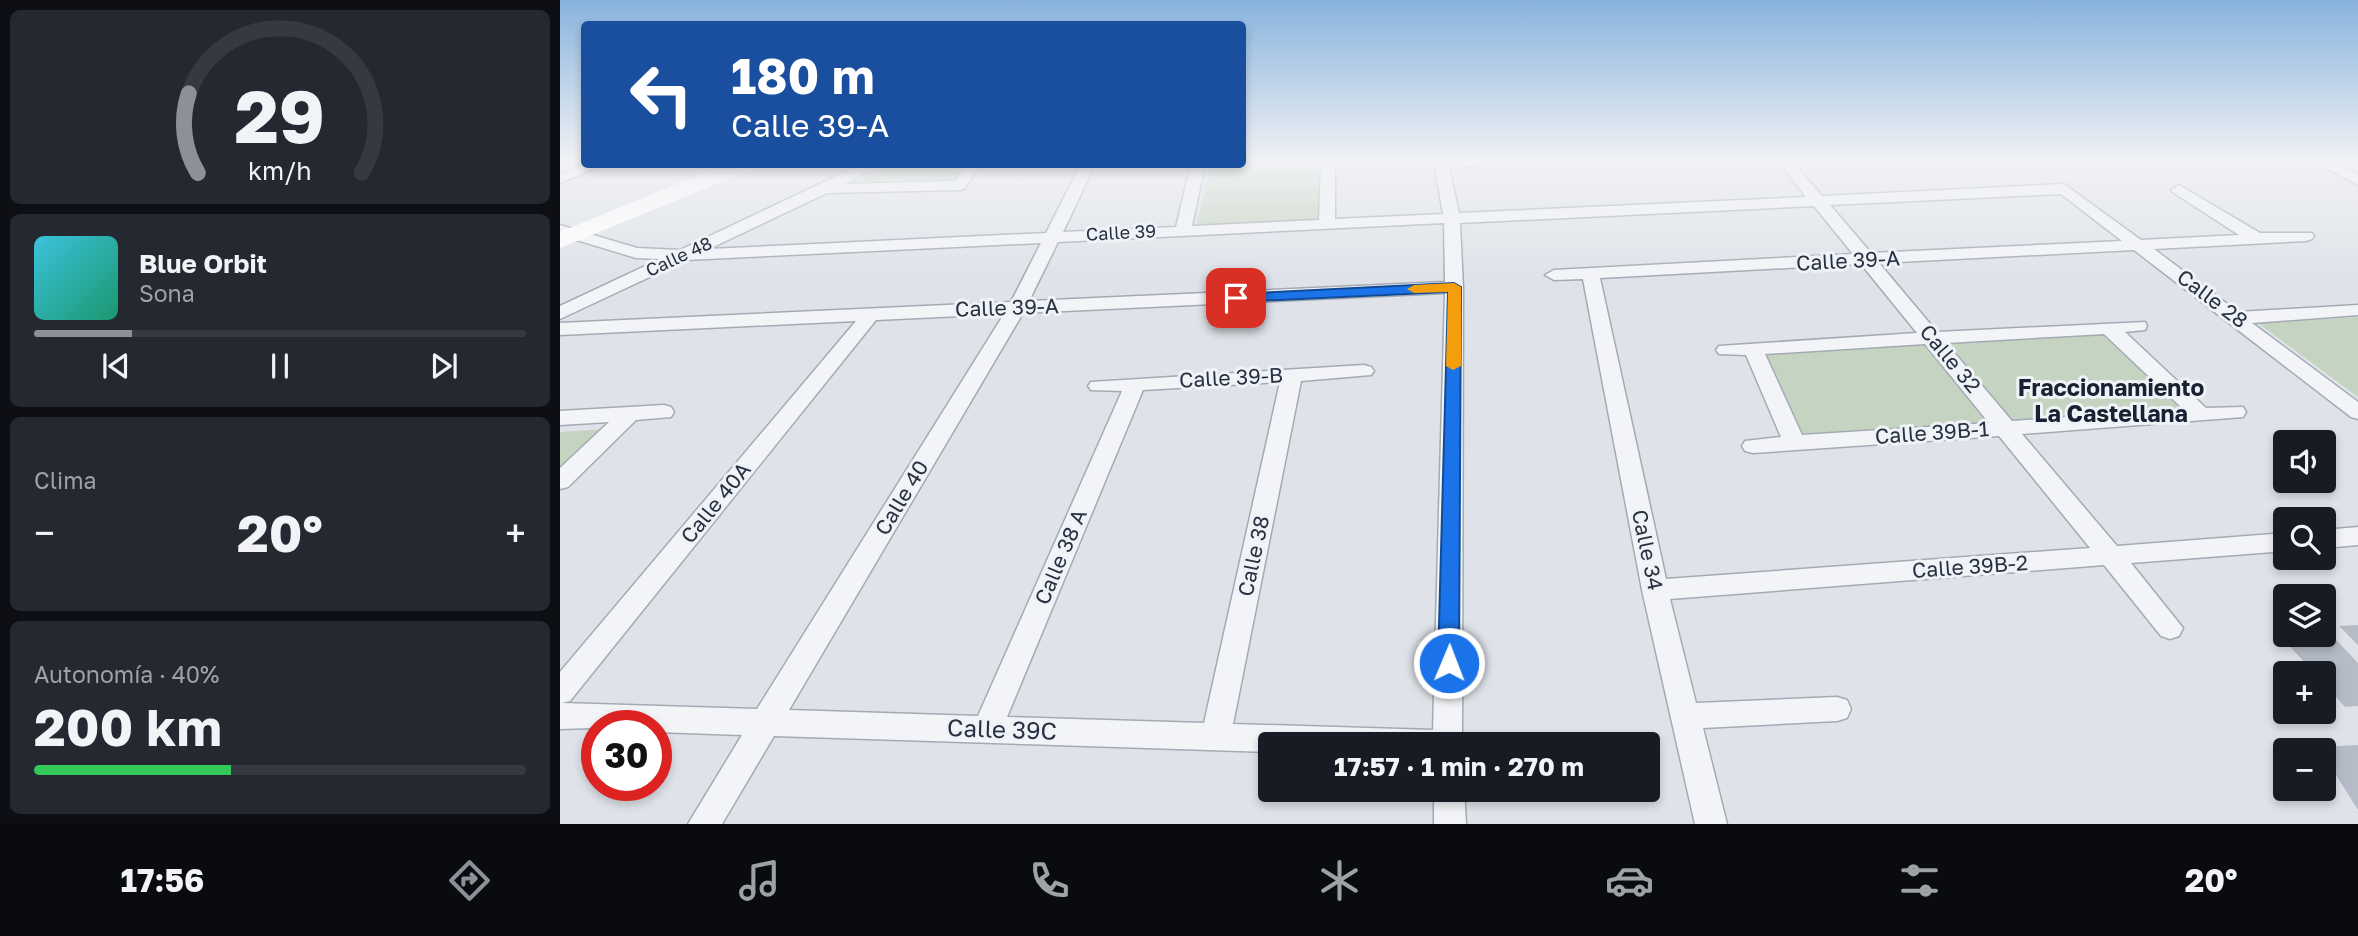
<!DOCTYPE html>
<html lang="es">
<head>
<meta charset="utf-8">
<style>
  :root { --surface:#171b24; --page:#242831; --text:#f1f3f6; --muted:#9ea1a6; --line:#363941; --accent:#8c9099 }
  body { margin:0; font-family:"Golos Text",sans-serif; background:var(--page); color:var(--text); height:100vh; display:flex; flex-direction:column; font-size:26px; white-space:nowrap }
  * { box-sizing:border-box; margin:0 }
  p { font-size:23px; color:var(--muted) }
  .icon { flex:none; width:38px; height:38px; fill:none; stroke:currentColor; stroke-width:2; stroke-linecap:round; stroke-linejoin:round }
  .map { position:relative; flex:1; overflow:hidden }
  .drawer { display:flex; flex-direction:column; gap:10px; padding:10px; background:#0d0f14; width:560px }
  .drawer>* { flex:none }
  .hud { position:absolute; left:21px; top:21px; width:665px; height:147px; border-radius:7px; box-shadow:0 4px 10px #0003; background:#1a4fa0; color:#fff; overflow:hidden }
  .tools { position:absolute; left:1713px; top:430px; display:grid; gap:14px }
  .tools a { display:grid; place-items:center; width:63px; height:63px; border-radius:7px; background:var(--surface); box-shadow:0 4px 10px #0003; font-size:35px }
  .speed { position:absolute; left:21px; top:710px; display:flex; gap:14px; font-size:35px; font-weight:700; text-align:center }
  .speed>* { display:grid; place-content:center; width:91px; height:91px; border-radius:50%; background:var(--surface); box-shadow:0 4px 10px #0003; line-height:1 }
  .speed .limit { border:10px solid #d22; background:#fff; color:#111 }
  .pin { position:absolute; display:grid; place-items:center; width:60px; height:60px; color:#fff; margin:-30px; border-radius:14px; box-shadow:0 4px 10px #0006 }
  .me { position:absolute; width:77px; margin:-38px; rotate:1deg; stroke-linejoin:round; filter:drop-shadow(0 0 5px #0008) }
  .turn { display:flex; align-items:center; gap:24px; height:147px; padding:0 35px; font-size:32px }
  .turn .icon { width:91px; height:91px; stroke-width:2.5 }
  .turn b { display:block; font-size:49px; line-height:60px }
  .big { font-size:52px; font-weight:700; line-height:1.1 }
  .drawer .widget { flex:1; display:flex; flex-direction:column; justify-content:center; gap:10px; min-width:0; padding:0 24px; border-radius:10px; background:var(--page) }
  .drawer .dial { align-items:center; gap:0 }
  .dial svg { height:182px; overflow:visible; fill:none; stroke:var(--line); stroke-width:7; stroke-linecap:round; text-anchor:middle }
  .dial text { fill:var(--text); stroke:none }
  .song { display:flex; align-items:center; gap:21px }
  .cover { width:84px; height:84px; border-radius:10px; background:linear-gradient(135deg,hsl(190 70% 55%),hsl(160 70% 35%)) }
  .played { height:7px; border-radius:4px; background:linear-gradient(90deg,var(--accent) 20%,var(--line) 20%) }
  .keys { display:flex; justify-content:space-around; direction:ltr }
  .heat { display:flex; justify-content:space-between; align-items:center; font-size:38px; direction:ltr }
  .charge { height:10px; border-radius:5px; background:linear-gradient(90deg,#34c759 40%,var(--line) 0) }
  .trip { position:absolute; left:698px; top:732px; width:402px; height:70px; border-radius:7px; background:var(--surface); box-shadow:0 4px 10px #0003; font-weight:700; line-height:70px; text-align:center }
  .tab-bar { display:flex; height:112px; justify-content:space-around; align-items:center; background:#090b0e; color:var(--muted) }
  .tab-bar .icon { width:49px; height:49px }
  .tab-bar .on { color:var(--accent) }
  .tab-bar b { font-size:32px; color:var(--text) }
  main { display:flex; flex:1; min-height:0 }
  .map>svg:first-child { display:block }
  .green { fill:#c5d4c0 }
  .building { fill:#b6bcc7 }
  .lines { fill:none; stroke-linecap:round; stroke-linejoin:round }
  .street-casing { stroke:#a4aab4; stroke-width:3 }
  .street { fill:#f2f4f7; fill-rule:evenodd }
  .secondary { fill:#fff; fill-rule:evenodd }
  .route { fill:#1a73e8; stroke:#114b97; stroke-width:2 }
  .slow { fill:#f59e0b }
  .labels { text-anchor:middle; stroke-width:6; stroke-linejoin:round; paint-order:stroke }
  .far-street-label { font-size:18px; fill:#273142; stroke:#eff2f7 }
  .street-label { font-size:21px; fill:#273142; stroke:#eff2f7 }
  .neighbourhood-label { font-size:23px; font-weight:bold; fill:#192232; stroke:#eff2f7 }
  .near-street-label { font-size:24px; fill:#273142; stroke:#eff2f7 }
</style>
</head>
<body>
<main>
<section class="drawer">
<div class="widget dial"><svg viewBox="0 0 100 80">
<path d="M14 69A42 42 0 1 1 86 69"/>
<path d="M14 69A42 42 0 0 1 10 34" stroke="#8c9099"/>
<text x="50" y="56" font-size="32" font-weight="700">29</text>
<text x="50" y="72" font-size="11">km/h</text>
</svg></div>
<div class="widget">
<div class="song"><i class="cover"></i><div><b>Blue Orbit</b><p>Sona</p></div></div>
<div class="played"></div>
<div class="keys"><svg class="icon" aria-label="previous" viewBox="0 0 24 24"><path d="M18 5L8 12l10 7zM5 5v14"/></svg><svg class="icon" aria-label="pause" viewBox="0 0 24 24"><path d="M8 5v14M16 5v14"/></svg><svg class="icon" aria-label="next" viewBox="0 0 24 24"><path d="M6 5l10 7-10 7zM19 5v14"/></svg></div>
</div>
<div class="widget"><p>Clima</p>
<div class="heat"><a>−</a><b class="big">20°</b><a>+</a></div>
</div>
<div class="widget"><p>Autonomía · 40%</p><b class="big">200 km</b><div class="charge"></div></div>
</section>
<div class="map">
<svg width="1798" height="824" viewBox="0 0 1798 824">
  <rect width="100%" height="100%" fill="#dfe3e9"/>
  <g class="green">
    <polygon points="683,162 763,162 761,219 636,226 651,165 682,164"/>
    <polygon points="331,165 407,165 395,183 295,187 293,183"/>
    <polygon points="1798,317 1798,397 1698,323"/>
    <polygon points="1547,332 1631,413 1453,424 1384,341"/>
    <polygon points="1366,342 1431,423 1243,436 1203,353"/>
    <polygon points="44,429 0,471 0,432"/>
  </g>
  <g class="building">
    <polygon points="1798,625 1798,645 1779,626"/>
    <polygon points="1764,627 1798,663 1798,706 1785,707 1764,684 1764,674 1755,674 1716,631 1726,630 1726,635 1764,635"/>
    <polygon points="1798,745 1798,810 1764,756 1764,751 1758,747"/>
  </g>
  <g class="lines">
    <defs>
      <g id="street">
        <path d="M761,162H775V219L883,214L874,162H928L921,166L889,167L899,213L1246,197L1219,162H1233L1262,196L1504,184L1581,240L1679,235L1614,193L1611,190L1619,185L1700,233H1752L1754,236L1752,239L1746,241L1594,249L1678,312L1798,305V315L1692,323L1798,402V419L1791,417L1574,250L1319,263L1377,332L1585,322L1587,326L1585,330L1565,332L1646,408L1683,407L1686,412L1683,417L1462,434L1557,546L1726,533V551L1571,563L1623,628L1619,636L1610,639L1601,636L1544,565L1110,599L1136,703L1277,697L1287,700L1291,709L1287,718L1277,721L1143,728L1167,824H1135L1082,590L1023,279L994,280L985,275L994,270L1293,254L1254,206L900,223L903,287L902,744H710V752L214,736L162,824H128L182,735L96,732V726L0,729V672L296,321L0,335V323L451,302L481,243L126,260L0,319V306L100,259L76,258L0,235V225L77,248L120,250L302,164H322L285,184L395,181L406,164H421L405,188L400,190L267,193L149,249L486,233L521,164H535L503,232L616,227L631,164H645L632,226L759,220ZM1501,194L1562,241L1311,253L1270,205ZM884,223L885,282L469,301L498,242ZM1301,264L1357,333L1159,346L1156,350L1159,354L1186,355L1221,437L1185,441L1182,446L1185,451L1193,453L1439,436L1530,548L1106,579L1040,278ZM885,293L873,730L673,724L741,381L811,375L814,371L811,367L804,365L531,382L528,386L531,390L562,391L418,716L229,710L463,313ZM444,314L197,709L2,703L10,701L316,320ZM1544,334L1623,409L1452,421L1386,343ZM1365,344L1429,423L1242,435L1205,354ZM720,382L644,723L447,717L583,390Z"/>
        <polygon points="1755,162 1772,162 1798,175 1798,185"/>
        <polygon points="24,164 45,164 0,183 0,174"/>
        <polygon points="104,405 111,407 114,412 111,417 76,420 8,487 0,489 0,468 49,422 0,425 0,411"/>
        <polygon points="1798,527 1798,545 1764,548 1764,530"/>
        <polygon points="874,789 904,789 906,824 874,824"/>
      </g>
    </defs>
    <use href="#street" class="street-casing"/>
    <use href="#street" class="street"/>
    <polygon class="secondary" points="165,164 195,164 193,169 0,248 0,232"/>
  </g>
  <linearGradient id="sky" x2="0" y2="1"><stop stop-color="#88b3dd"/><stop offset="0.58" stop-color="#f1f2f5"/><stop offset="1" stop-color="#f1f2f5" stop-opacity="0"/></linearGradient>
  <rect width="1798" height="277" fill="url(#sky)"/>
  <polygon class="route" points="894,283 901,287 899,663 896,669 889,672 881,669 878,663 888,292 676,302 669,298 676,294"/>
  <polygon class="slow" points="894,283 901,287 901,366 893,370 886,366 888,292 854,293 847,289 854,285"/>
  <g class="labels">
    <g class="far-street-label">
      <text transform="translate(561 233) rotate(-3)" y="6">Calle 39</text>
      <text transform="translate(119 257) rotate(-25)" y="6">Calle 48</text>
    </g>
    <g class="street-label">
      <text transform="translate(1288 261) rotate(-3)" y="7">Calle 39-A</text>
      <text transform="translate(1652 299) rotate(37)" y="7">Calle 28</text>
      <text transform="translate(447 308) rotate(-2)" y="7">Calle 39-A</text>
      <text transform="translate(1390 359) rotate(50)" y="7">Calle 32</text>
      <text transform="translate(671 378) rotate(-3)" y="7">Calle 39-B</text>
      <text transform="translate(1372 433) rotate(-4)" y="7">Calle 39B-1</text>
      <text transform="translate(342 498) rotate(-59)" y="7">Calle 40</text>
      <text transform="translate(156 503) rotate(-51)" y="7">Calle 40A</text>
      <text transform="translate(1087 550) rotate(78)" y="7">Calle 34</text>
      <text transform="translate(694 556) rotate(-78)" y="7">Calle 38</text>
      <text transform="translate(501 557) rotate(-67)" y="7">Calle 38 A</text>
      <text transform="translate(1410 567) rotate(-4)" y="7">Calle 39B-2</text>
    </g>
    <g class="neighbourhood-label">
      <text x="1551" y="396">Fraccionamiento<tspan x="1551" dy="26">La Castellana</tspan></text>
    </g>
    <g class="near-street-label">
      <text transform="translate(442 730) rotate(2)" y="8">Calle 39C</text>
    </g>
  </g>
</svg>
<div class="tools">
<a><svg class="icon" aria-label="sound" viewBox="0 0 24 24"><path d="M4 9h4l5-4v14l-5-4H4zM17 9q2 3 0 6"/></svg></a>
<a><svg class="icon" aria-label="search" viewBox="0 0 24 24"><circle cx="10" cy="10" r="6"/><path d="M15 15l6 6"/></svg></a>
<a><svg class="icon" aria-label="layers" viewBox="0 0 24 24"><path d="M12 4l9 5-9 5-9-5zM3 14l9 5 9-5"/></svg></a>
<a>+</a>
<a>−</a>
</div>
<div class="speed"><div class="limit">30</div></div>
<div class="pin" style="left:676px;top:298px;background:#d93025"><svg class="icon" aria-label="arrive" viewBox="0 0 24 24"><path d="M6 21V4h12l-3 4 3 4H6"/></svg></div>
<svg class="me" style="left:889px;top:663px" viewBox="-20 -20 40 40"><circle r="17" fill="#1a73e8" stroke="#fff" stroke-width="3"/><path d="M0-11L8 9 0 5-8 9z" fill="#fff"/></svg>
<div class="trip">17:57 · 1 min · 270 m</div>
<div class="hud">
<div class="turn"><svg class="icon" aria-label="left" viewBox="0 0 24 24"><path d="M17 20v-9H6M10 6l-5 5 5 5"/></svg><div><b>180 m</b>Calle 39-A</div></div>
</div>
</div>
</main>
<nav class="tab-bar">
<b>17:56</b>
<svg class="icon on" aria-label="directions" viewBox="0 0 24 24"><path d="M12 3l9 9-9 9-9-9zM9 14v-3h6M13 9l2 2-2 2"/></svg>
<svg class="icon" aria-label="music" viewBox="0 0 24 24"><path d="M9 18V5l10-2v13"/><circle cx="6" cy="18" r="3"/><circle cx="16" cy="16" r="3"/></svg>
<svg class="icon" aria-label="phone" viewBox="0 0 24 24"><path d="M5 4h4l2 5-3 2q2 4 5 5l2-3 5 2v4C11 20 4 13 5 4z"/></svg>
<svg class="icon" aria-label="climate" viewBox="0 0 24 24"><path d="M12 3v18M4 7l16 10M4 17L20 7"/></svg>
<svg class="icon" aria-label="car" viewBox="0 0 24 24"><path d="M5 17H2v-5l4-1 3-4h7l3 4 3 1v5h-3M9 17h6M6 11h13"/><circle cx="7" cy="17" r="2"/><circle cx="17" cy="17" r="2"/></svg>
<svg class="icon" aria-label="filters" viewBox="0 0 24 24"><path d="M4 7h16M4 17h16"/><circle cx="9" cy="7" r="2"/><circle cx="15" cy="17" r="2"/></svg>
<b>20°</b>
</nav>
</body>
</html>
